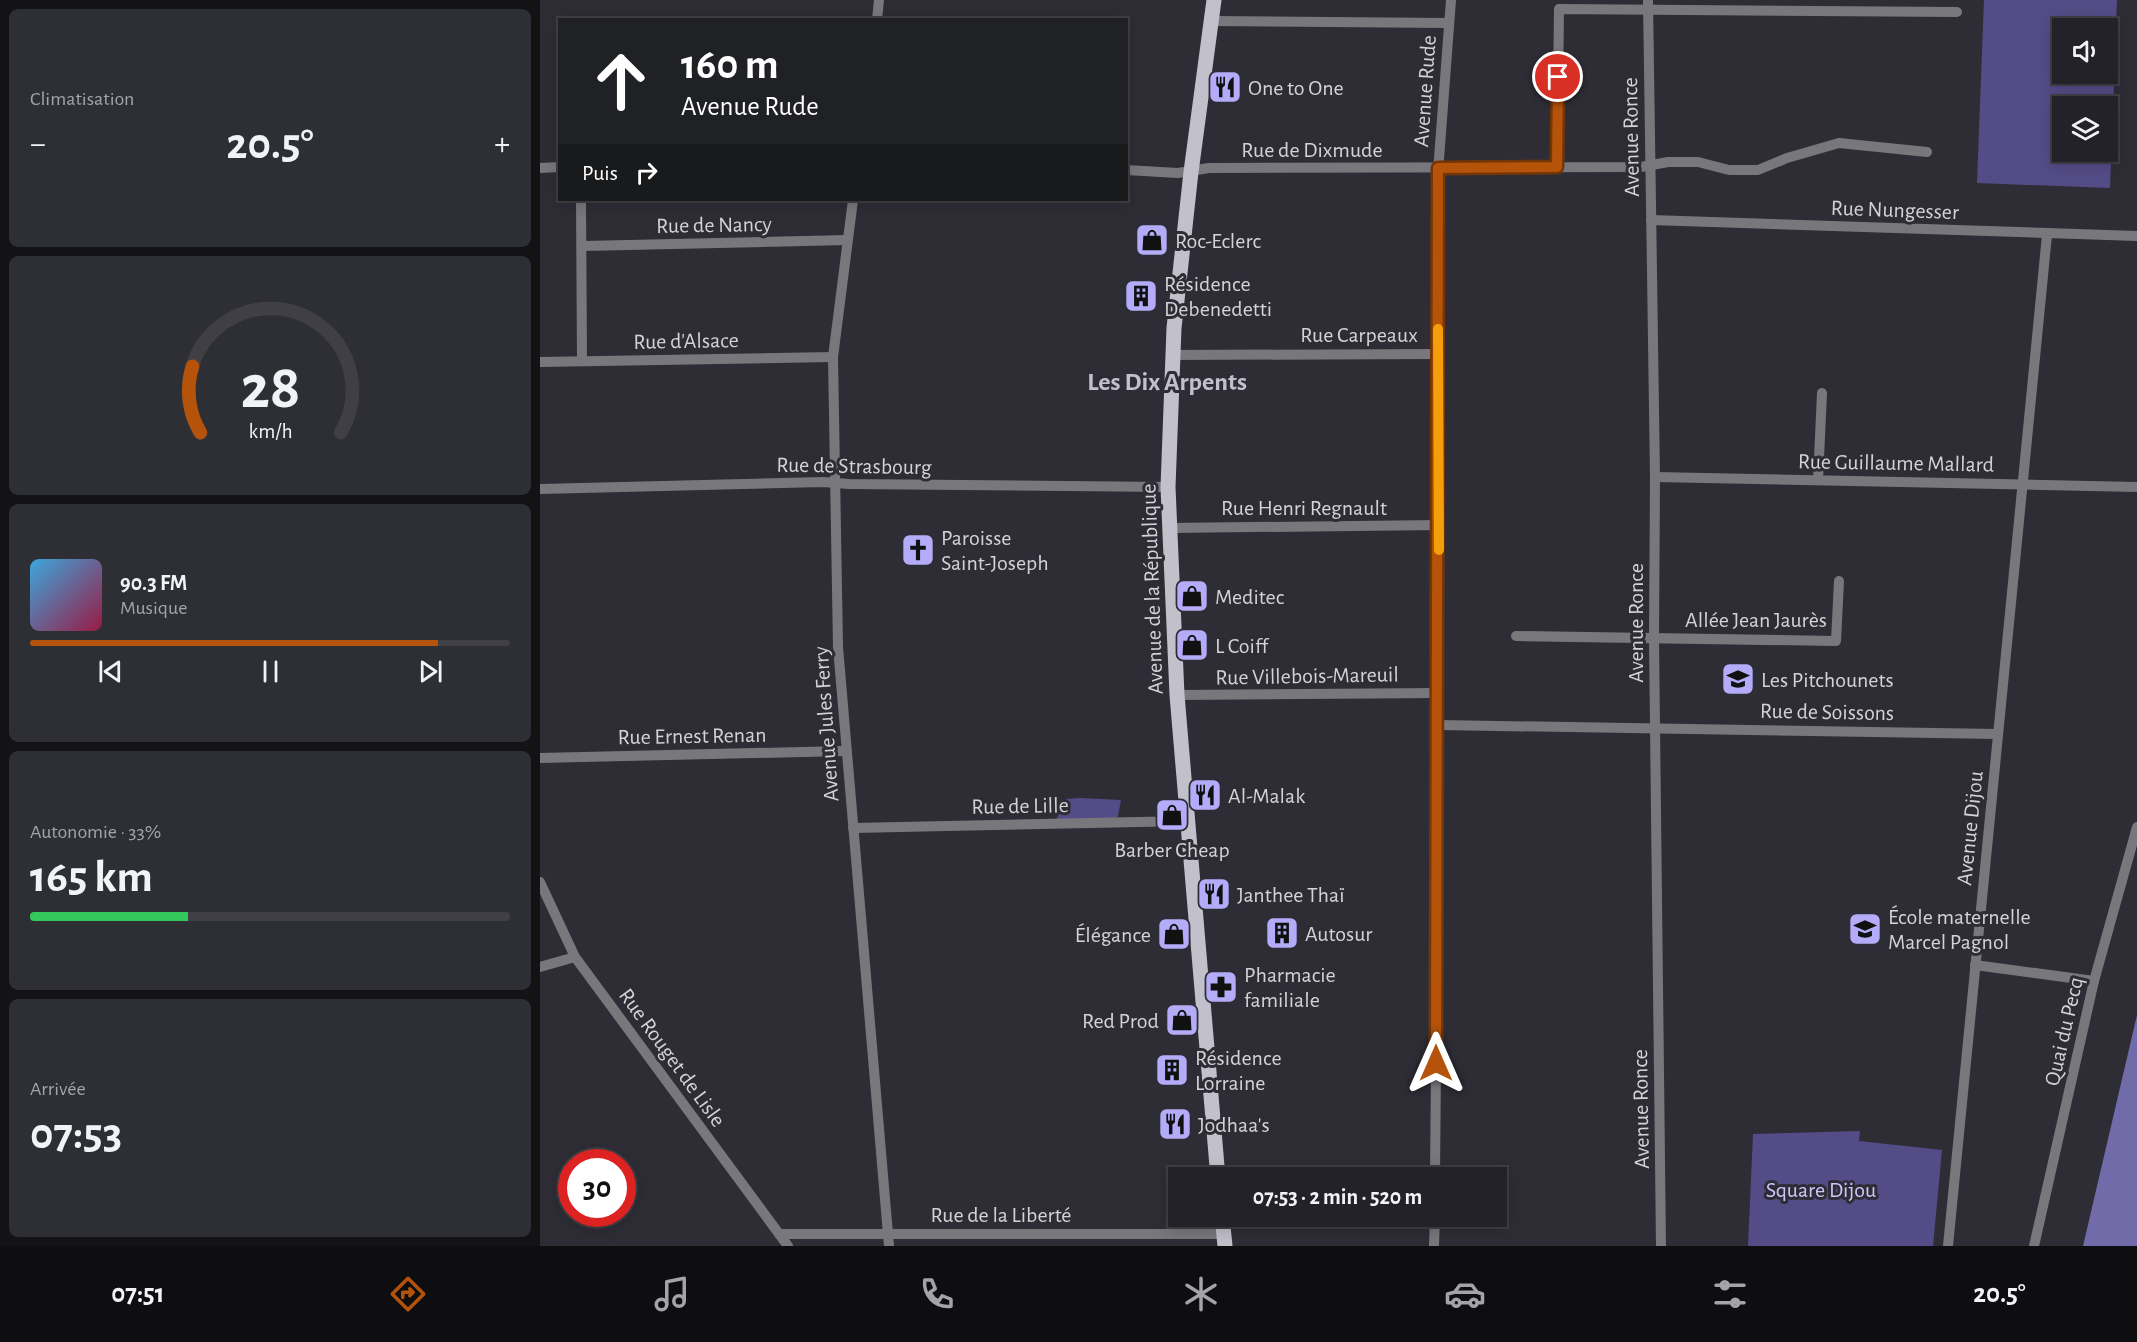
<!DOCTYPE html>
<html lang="fr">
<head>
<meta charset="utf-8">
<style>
  :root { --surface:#222228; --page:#2e2f34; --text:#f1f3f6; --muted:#a2a4a8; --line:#3f3f45; --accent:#b45309 }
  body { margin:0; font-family:"Alegreya Sans",sans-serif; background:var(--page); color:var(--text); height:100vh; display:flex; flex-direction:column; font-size:22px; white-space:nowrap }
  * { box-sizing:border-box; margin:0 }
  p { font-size:20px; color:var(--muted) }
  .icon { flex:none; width:33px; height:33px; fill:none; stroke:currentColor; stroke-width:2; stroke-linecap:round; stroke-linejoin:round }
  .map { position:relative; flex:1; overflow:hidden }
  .side { display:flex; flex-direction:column; gap:9px; padding:9px; background:#131316; width:540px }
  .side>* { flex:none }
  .banner { position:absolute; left:18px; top:18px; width:570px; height:183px; border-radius:0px; box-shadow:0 3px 15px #0003,0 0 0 2px var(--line); background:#202124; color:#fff; overflow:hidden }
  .fabs { position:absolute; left:1512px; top:18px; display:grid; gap:12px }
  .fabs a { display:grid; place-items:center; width:66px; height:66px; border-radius:0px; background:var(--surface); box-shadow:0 3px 15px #0003,0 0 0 2px var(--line); font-size:30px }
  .speed { position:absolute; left:18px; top:1149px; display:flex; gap:12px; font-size:30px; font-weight:700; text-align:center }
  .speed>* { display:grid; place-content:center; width:78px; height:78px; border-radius:50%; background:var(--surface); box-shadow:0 3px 15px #0003,0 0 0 2px var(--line); line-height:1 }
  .speed .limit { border:9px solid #d22; background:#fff; color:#111 }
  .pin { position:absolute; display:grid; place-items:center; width:51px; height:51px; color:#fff; margin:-26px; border:3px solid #fff; border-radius:50%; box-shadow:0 2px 6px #0007 }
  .me { position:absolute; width:66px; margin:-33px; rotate:0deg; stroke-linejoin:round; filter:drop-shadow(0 0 4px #0008) }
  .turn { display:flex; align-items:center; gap:21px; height:126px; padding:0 24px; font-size:27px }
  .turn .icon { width:78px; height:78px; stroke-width:2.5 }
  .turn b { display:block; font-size:42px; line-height:51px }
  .then { display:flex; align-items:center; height:57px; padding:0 24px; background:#0003; gap:12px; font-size:22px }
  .big { font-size:45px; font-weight:700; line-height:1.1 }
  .side .widget { flex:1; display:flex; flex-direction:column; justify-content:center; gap:9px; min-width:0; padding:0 21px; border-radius:9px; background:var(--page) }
  .side .dial { align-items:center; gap:0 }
  .dial svg { height:156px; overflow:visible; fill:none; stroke:var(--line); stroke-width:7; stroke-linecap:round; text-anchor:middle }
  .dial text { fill:var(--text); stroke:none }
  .song { display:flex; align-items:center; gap:18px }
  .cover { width:72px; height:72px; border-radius:9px; background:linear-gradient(135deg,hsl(200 70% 55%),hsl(340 70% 35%)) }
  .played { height:6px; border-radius:3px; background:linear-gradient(90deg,var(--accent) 85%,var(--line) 85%) }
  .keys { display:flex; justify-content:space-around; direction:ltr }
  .heat { display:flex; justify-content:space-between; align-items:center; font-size:33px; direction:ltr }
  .charge { height:9px; border-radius:4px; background:linear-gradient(90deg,#34c759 33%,var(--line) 0) }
  .trip { position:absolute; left:628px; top:1167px; width:339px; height:60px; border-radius:0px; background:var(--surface); box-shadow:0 3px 15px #0003,0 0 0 2px var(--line); font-weight:700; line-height:60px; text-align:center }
  .menu { display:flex; height:96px; justify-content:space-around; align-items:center; background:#0e0e10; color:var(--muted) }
  .menu .icon { width:42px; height:42px }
  .menu .current { color:var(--accent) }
  .menu b { font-size:27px; color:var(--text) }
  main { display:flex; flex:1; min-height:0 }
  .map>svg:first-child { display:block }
  .green { fill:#544c86; fill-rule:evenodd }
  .water { fill:#726ba9 }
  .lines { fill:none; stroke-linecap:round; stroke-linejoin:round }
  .minor { stroke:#78787c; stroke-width:10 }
  .primary { stroke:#c2c1cb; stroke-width:15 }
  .route-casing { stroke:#753606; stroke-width:15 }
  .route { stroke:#b45309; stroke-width:10 }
  .slow { stroke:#f59e0b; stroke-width:10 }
  .labels { text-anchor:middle; stroke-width:6; stroke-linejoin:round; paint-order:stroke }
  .poi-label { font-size:22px; fill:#d2d2d7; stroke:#2e2d36; text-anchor:start }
  .street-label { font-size:22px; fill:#d2d2d7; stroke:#2e2d36 }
  .park-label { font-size:22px; fill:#cbc7fd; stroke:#2e2d36 }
  .quarter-label { font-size:26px; font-weight:bold; fill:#c1c0cb; stroke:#2e2d36 }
</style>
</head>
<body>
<main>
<section class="side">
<div class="widget"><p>Climatisation</p>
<div class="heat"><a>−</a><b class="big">20.5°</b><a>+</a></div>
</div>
<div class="widget dial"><svg viewBox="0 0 100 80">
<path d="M14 69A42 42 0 1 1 86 69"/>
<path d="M14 69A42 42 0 0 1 10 35" stroke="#b45309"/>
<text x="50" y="56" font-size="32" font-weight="700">28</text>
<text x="50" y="72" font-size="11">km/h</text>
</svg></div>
<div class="widget">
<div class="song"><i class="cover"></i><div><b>90.3 FM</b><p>Musique</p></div></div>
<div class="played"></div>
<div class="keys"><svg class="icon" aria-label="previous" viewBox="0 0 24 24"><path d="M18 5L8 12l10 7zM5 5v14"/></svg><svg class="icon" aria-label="pause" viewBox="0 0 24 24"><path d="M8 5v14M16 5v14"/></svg><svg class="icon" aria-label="next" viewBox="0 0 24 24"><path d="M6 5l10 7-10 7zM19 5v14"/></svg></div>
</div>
<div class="widget"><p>Autonomie · 33%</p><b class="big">165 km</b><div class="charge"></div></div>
<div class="widget"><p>Arrivée</p><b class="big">07:53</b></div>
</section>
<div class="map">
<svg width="1597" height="1246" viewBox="0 0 1597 1246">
  <rect width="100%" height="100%" fill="#2e2d36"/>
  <g class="green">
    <path d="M1444,0H1577L1570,188L1437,183ZM1522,28H1568V74H1522ZM1568,106V152H1522V106Z"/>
    <polygon points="540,798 581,800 577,821 516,820 526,799"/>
    <polygon points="1320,1131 1319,1141 1402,1150 1393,1246 1208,1246 1213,1134"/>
  </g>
  <polygon class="water" points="1597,1015 1597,1246 1543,1246"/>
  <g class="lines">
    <g class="minor">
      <polyline points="1108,0 1115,477 1114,639 1121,1246"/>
      <polyline points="337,20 339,0"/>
      <polyline points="671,21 908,23"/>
      <polyline points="1017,167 1019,9 1417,12"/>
      <polyline points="0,168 20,167"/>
      <polyline points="586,170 638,173 669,168 1101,167 1128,162 1158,162 1189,170 1218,170 1247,158 1299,143 1387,152"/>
      <polyline points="41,200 42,361"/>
      <polyline points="313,200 293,357 298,647 349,1246"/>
      <polyline points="1111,220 1597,236"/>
      <polyline points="43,246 307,240"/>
      <polyline points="632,355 898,354"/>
      <polyline points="0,362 293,357"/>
      <polyline points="1115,477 1597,487"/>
      <polyline points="1278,480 1282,393"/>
      <polyline points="0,489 283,482 309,484 628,487"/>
      <polyline points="629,528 899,525"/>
      <polyline points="976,636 1296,641 1299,581"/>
      <polyline points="637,695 898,693"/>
      <polyline points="899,725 1458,734"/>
      <polyline points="0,758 305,751"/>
      <polyline points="313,828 648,821"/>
      <polyline points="0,882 35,957 248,1246"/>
      <polyline points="1435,965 1554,981"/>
      <polyline points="0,967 35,957"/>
      <polyline points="895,1178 899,725 897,185 911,0"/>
      <polyline points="239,1234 684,1234"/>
      <polyline points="894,1246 895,1216"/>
      <polyline points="1408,1246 1507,235"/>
      <polyline points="1494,1246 1554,981 1597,827"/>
    </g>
    <g class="primary">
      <polyline points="674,0 651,172 634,328 628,487 637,695 678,1178"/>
      <polyline points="682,1216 685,1246"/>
    </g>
  </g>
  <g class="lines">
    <defs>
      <polyline id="route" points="896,1063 898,168 1017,167 1018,77"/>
    </defs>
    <use href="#route" class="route-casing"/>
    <use href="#route" class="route"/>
    <polyline class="slow" points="898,329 899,550"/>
  </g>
  <defs>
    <symbol id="restaurant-square" viewBox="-11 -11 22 22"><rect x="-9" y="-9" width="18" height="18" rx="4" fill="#b4acf9" stroke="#2e2d36"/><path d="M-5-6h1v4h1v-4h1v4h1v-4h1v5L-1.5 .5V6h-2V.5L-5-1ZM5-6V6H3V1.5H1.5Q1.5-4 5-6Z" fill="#111"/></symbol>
    <symbol id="shop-square" viewBox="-11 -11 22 22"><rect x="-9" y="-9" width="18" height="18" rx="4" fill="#b4acf9" stroke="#2e2d36"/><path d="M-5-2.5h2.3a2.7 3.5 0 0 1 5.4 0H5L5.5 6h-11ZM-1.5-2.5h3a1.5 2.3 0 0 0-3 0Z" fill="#111"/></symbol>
    <symbol id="building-square" viewBox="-11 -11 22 22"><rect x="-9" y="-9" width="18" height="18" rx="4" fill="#b4acf9" stroke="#2e2d36"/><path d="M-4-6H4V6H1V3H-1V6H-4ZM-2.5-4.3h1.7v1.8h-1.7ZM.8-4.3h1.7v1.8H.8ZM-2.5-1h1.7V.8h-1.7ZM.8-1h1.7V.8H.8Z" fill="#111"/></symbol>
    <symbol id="church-square" viewBox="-11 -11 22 22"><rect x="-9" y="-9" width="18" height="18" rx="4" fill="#b4acf9" stroke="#2e2d36"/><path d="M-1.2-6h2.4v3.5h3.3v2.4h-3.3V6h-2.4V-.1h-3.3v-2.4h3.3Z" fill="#111"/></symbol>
    <symbol id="school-square" viewBox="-11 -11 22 22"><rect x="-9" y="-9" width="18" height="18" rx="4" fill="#b4acf9" stroke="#2e2d36"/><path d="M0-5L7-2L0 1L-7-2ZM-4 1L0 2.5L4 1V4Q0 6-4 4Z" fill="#111"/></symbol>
    <symbol id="pharmacy-square" viewBox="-11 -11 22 22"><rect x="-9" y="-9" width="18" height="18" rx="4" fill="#b4acf9" stroke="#2e2d36"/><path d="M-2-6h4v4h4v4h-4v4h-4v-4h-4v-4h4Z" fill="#111"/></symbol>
  </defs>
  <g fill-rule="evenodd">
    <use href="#restaurant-square" x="666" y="68" width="38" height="38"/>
    <use href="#shop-square" x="593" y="221" width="38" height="38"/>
    <use href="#building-square" x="582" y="277" width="38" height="38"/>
    <use href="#church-square" x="359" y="531" width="38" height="38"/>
    <use href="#shop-square" x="633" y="577" width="38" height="38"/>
    <use href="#shop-square" x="633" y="626" width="38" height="38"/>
    <use href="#school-square" x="1179" y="660" width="38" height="38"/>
    <use href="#restaurant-square" x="646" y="776" width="38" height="38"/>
    <use href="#shop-square" x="613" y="796" width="38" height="38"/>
    <use href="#restaurant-square" x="655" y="875" width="38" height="38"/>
    <use href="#school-square" x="1306" y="910" width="38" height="38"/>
    <use href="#building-square" x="723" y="914" width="38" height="38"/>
    <use href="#shop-square" x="615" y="915" width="38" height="38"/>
    <use href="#pharmacy-square" x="662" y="968" width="38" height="38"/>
    <use href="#shop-square" x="623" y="1001" width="38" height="38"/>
    <use href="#building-square" x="613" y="1051" width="38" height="38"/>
    <use href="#restaurant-square" x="616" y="1105" width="38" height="38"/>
  </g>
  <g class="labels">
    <g class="poi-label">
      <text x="708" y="95">One to One</text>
      <text x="635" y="248">Roc-Eclerc</text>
      <text x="624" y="291">Résidence<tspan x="624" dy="25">Debenedetti</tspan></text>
      <text x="401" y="545">Paroisse<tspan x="401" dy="25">Saint-Joseph</tspan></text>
      <text x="675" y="604">Meditec</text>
      <text x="675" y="653">L Coiff</text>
      <text x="1221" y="687">Les Pitchounets</text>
      <text x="688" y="803">Al-Malak</text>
      <text x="632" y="857" text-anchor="middle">Barber Cheap</text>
      <text x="697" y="902">Janthee Thaï</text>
      <text x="1348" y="924">École maternelle<tspan x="1348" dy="25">Marcel Pagnol</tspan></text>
      <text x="765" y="941">Autosur</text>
      <text x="611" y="942" text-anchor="end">Élégance</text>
      <text x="704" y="982">Pharmacie<tspan x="704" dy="25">familiale</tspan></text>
      <text x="619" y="1028" text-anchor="end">Red Prod</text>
      <text x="655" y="1065">Résidence<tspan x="655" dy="25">Lorraine</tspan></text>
      <text x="658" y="1132">Jodhaa's</text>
    </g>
    <g class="street-label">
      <text transform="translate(884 91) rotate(-86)" y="8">Avenue Rude</text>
      <text transform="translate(1090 137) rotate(-91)" y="8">Avenue Ronce</text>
      <text x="772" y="157">Rue de Dixmude</text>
      <text transform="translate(1355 209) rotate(2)" y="8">Rue Nungesser</text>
      <text transform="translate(174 224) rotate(-1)" y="8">Rue de Nancy</text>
      <text x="819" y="342">Rue Carpeaux</text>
      <text transform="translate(146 340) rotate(-1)" y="8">Rue d'Alsace</text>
      <text transform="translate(1356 462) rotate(1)" y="8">Rue Guillaume Mallard</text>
      <text transform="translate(314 465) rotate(1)" y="8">Rue de Strasbourg</text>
      <text x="764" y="515">Rue Henri Regnault</text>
      <text transform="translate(611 589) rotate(-92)" y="8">Avenue de la République</text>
      <text x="1216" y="627">Allée Jean Jaurès</text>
      <text transform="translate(1095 623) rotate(-90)" y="8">Avenue Ronce</text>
      <text transform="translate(767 675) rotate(-1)" y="8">Rue Villebois-Mareuil</text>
      <text transform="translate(1287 711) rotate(1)" y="8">Rue de Soissons</text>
      <text transform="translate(285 724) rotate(-94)" y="8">Avenue Jules Ferry</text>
      <text transform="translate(152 735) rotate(-1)" y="8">Rue Ernest Renan</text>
      <text transform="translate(480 805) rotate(-1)" y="8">Rue de Lille</text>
      <text transform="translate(1429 828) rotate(-84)" y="8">Avenue Dijou</text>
      <text transform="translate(1523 1031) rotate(-77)" y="8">Quai du Pecq</text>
      <text transform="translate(133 1057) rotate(54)" y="8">Rue Rouget de Lisle</text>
      <text transform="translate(1100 1109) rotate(-91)" y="8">Avenue Ronce</text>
      <text x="461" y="1222">Rue de la Liberté</text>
    </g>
    <g class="park-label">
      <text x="1281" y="1197">Square Dijou</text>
    </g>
    <g class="quarter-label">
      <text x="627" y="390">Les Dix Arpents</text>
    </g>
  </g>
</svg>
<div class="fabs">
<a><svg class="icon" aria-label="sound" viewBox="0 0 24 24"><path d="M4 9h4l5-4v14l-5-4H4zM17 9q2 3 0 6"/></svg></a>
<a><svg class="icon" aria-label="layers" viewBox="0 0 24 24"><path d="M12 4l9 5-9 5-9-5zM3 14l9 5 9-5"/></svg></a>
</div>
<div class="speed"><div class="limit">30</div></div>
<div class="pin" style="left:1018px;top:77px;background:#d93025"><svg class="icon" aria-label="arrive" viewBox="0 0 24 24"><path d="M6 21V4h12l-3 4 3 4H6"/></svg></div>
<svg class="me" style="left:896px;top:1063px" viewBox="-20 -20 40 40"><path d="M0-17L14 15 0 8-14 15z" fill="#b45309" stroke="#fff" stroke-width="4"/></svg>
<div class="trip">07:53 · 2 min · 520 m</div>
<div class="banner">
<div class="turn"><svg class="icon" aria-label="ahead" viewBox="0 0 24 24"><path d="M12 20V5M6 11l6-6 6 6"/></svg><div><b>160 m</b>Avenue Rude</div></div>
<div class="then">Puis<svg class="icon" aria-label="right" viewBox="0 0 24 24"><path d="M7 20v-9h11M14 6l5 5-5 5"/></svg></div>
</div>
</div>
</main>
<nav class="menu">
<b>07:51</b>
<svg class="icon current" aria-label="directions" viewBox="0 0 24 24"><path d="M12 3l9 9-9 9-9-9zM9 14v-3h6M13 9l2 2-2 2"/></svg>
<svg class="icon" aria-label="music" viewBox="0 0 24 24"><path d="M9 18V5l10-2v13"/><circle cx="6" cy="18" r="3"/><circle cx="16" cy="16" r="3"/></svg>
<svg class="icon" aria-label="phone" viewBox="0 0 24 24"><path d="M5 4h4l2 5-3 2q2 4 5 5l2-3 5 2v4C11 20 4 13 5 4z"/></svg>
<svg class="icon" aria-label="climate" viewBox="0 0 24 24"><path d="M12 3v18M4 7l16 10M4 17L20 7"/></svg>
<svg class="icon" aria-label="car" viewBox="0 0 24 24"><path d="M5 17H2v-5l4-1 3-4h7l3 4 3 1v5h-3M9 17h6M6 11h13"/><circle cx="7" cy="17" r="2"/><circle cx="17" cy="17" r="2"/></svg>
<svg class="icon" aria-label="filters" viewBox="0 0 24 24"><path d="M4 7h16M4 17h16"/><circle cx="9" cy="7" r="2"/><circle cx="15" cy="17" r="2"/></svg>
<b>20.5°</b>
</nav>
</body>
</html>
